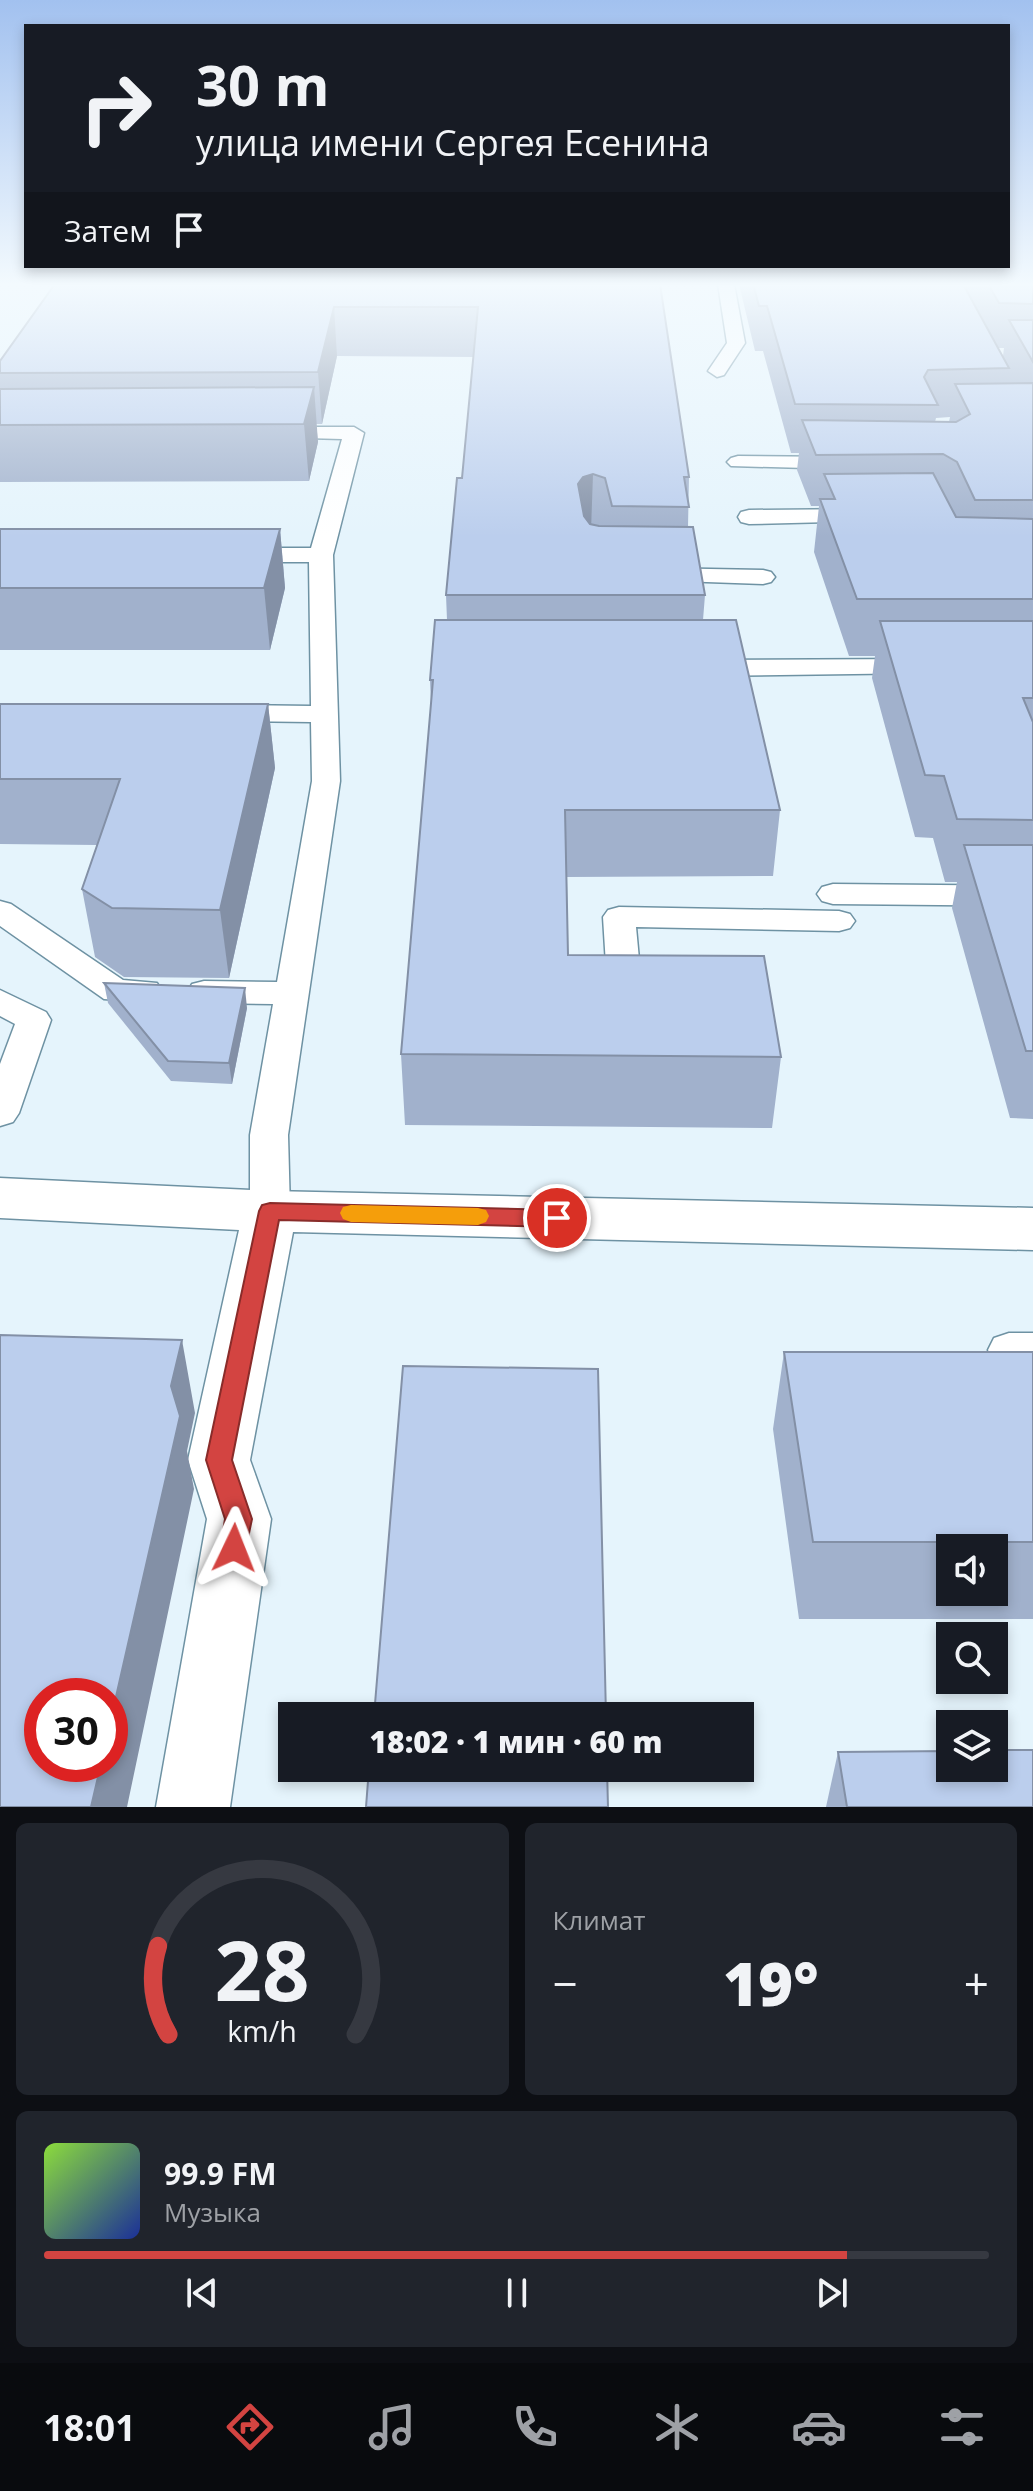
<!DOCTYPE html>
<html lang="ru">
<head>
<meta charset="utf-8">
<style>
  :root { --surface:#171b24; --page:#20242c; --text:#f1f3f6; --muted:#9ea1a6; --line:#363941; --accent:#d34441 }
  body { margin:0; font-family:"Open Sans",sans-serif; background:var(--page); color:var(--text); height:100vh; display:flex; flex-direction:column; font-size:30px; white-space:nowrap }
  * { box-sizing:border-box; margin:0 }
  p { font-size:26px; color:var(--muted) }
  .icon { flex:none; width:44px; height:44px; fill:none; stroke:currentColor; stroke-width:2; stroke-linecap:round; stroke-linejoin:round }
  .map { position:relative; height:1807px; overflow:hidden }
  .details { display:flex; flex-direction:column; gap:16px; padding:16px; background:#0d0f14; flex:1 }
  .details>* { flex:none }
  .guide { position:absolute; left:24px; top:24px; width:986px; height:244px; border-radius:0px; box-shadow:0 4px 12px #0003; background:#171b24; color:var(--text); overflow:hidden }
  .controls { position:absolute; left:936px; top:1534px; display:grid; gap:16px }
  .controls a { display:grid; place-items:center; width:72px; height:72px; border-radius:0px; background:var(--surface); box-shadow:0 4px 12px #0003; font-size:40px }
  .speed { position:absolute; left:24px; top:1678px; display:flex; gap:16px; font-size:40px; font-weight:700; text-align:center }
  .speed>* { display:grid; place-content:center; width:104px; height:104px; border-radius:50%; background:var(--surface); box-shadow:0 4px 12px #0003; line-height:1 }
  .speed .limit { border:12px solid #d22; background:#fff; color:#111 }
  .pin { position:absolute; display:grid; place-items:center; width:68px; height:68px; color:#fff; margin:-34px; border:4px solid #fff; border-radius:50%; box-shadow:0 2px 8px #0007 }
  .me { position:absolute; width:88px; margin:-44px; rotate:2deg; stroke-linejoin:round; filter:drop-shadow(0 0 6px #0008) }
  .turn { display:flex; align-items:center; gap:28px; height:168px; padding:0 40px; font-size:36px }
  .turn .icon { width:104px; height:104px; stroke-width:2.5 }
  .turn b { display:block; font-size:56px; line-height:68px }
  .then { display:flex; align-items:center; height:76px; padding:0 40px; background:#0003; gap:16px; font-size:30px }
  .big { font-size:60px; font-weight:800; line-height:1.1 }
  .details .widget { flex:1; display:flex; flex-direction:column; justify-content:center; gap:12px; min-width:0; padding:0 28px; border-radius:12px; background:var(--page) }
  .details .dial { align-items:center; gap:0 }
  .dial svg { height:208px; overflow:visible; fill:none; stroke:var(--line); stroke-width:7; stroke-linecap:round; text-anchor:middle }
  .dial text { fill:var(--text); stroke:none }
  .song { display:flex; align-items:center; gap:24px }
  .cover { width:96px; height:96px; border-radius:12px; background:linear-gradient(135deg,hsl(90 70% 55%),hsl(230 70% 35%)) }
  .played { height:8px; border-radius:4px; background:linear-gradient(90deg,var(--accent) 85%,var(--line) 85%) }
  .keys { display:flex; justify-content:space-around; direction:ltr }
  .heat { display:flex; justify-content:space-between; align-items:center; font-size:44px; direction:ltr }
  .details .tiles { flex:1; display:grid; gap:16px; grid-template-columns:1fr 1fr }
  .widget:last-child { grid-column:span 2 }
  .trip { position:absolute; left:278px; top:1702px; width:476px; height:80px; border-radius:0px; background:var(--surface); box-shadow:0 4px 12px #0003; font-weight:800; line-height:80px; text-align:center }
  .dock { display:flex; height:128px; justify-content:space-around; align-items:center; background:#090b0e; color:var(--muted) }
  .dock .icon { width:56px; height:56px }
  .dock .on { color:var(--accent) }
  .dock b { font-size:36px; color:var(--text) }
  .map>svg:first-child { display:block }
  .lines { fill:none; stroke-linecap:round; stroke-linejoin:round }
  .lane-casing { stroke:#6e92a3; stroke-width:3 }
  .street-casing { stroke:#6e92a3; stroke-width:3 }
  .lane { fill:#fff; fill-rule:evenodd }
  .street { fill:#fff; fill-rule:evenodd }
  .wall { fill:#a1b1cc; fill-rule:evenodd }
  .shaded-wall { fill:#8390a6 }
  .building { fill:#bbceed; stroke:#8390a6; stroke-width:2 }
  .route { fill:#d34441; stroke:#892c2a; stroke-width:2 }
  .slow { fill:#f59e0b }
</style>
</head>
<body>
<div class="map">
<svg width="1033" height="1807" viewBox="0 0 1033 1807">
  <rect width="100%" height="100%" fill="#e5f4fc"/>
  <g class="lines">
    <defs>
      <g id="lane">
        <polygon points="718,284 734,284 745,343 724,375 717,377 708,371 727,343"/>
        <polygon points="276,427 354,427 364,433 333,555 340,781 288,1135 290,1211 284,1221 270,1226 256,1221 250,1211 250,1135 273,1004 204,1003 192,1000 187,992 192,984 204,981 277,982 312,781 311,722 227,721 217,719 213,713 217,707 227,705 311,706 309,562 241,562 233,560 229,555 233,550 241,548 311,548 342,439 269,437 266,433"/>
        <polygon points="738,456 842,457 853,463 842,469 731,466 727,462 731,458"/>
        <polygon points="862,509 870,511 873,516 870,521 749,524 741,522 738,517 741,512 749,510"/>
        <polygon points="658,568 763,570 771,572 775,577 771,582 763,584 650,580 646,575 650,570"/>
        <polygon points="918,659 927,661 931,667 927,673 704,676 695,674 691,668 695,662 704,660"/>
        <polygon points="833,884 1033,886 1033,906 833,904 822,901 817,894 822,887"/>
        <polygon points="0,901 11,904 123,980 157,983 162,991 157,999 145,1002 104,999 0,926"/>
        <polygon points="619,907 839,911 850,914 855,921 850,928 839,931 636,927 641,981 636,989 624,992 612,989 607,981 603,917 608,910"/>
        <polygon points="0,990 46,1012 51,1020 19,1113 13,1122 0,1126 0,1064 15,1024 0,1016"/>
        <polygon points="1009,1333 1033,1333 1033,1367 1009,1367 994,1362 988,1350 994,1338"/>
      </g>
      <polygon id="street" points="0,1178 270,1191 1033,1208 1033,1250 293,1232 250,1460 271,1519 230,1807 156,1807 207,1519 188,1460 239,1230 0,1218"/>
    </defs>
    <use href="#lane" class="lane-casing"/>
    <use href="#street" class="street-casing"/>
    <use href="#lane" class="lane"/>
    <use href="#street" class="street"/>
  </g>
  <g class="wall">
    <polygon points="55,284 660,284 689,477 688,527 705,595 703,620 780,810 773,876 567,877 568,955 781,1057 772,1128 405,1125 401,1054 431,704 430,680 447,620 446,595 462,478 474,357 337,356 322,424 316,424 318,442 309,481 0,482 0,361"/>
    <path d="M739,284H1033V1119L1010,1118L952,908L957,882H945L933,838L915,837L872,678L875,656H849L814,552L819,506H811L797,470L799,453H791L763,351H755ZM998,348H1004L1003,356ZM950,417L949,422H935L936,418Z"/>
    <polygon points="0,529 280,529 285,588 270,650 0,650"/>
    <polygon points="0,704 268,704 275,768 229,978 124,977 95,957 82,889 97,845 0,844"/>
    <polygon points="104,983 247,1008 232,1084 171,1081 108,1003"/>
    <path d="M784,1352H1033V1619H799L773,1429ZM950,1548H994V1592H950Z"/>
    <polygon points="838,1752 1033,1807 826,1807"/>
  </g>
  <g class="shaded-wall">
    <polygon points="334,307 337,356 322,424 318,372"/>
    <polygon points="314,387 318,442 309,481 304,424"/>
    <polygon points="593,474 591,531 582,534 578,484 583,477"/>
    <polygon points="280,529 285,588 270,650 264,588"/>
    <polygon points="268,704 275,768 229,978 220,910"/>
    <polygon points="245,988 247,1008 232,1084 229,1063"/>
    <polygon points="182,1340 195,1413 187,1451 194,1489 127,1807 91,1807 101,1764 110,1764 110,1723 171,1386"/>
  </g>
  <g class="building">
    <polygon points="55,284 660,284 689,477 684,477 689,507 612,506 605,478 593,474 583,477 578,484 584,516 590,524 599,526 693,527 705,595 446,595 457,478 462,478 478,307 334,307 318,372 0,373 0,361"/>
    <polygon points="753,284 963,284 1009,368 928,370 924,377 938,405 795,404 767,306 759,306"/>
    <polygon points="988,284 1033,284 1033,304 999,303"/>
    <polygon points="1009,320 1033,320 1033,362"/>
    <polygon points="1033,383 1033,500 975,500 957,462 943,454 816,455 802,420 956,422 970,414 955,384"/>
    <polygon points="314,387 304,424 0,425 0,389"/>
    <polygon points="933,473 956,517 1033,519 1033,599 857,599 820,499 835,499 824,474"/>
    <polygon points="0,529 280,529 264,588 0,588"/>
    <polygon points="435,620 736,620 780,810 565,810 568,955 764,956 781,1057 401,1054 433,680 430,680"/>
    <polygon points="880,621 1033,621 1033,698 1023,698 1033,722 1033,820 957,819 944,776 925,775"/>
    <polygon points="0,704 268,704 220,910 112,908 82,889 120,779 0,779"/>
    <polygon points="964,845 1033,845 1033,1051 1026,1051"/>
    <polygon points="104,983 245,988 229,1063 168,1061"/>
    <polygon points="0,1335 182,1340 171,1386 180,1416 110,1723 110,1696 42,1696 42,1764 101,1764 91,1807 0,1807"/>
    <polygon points="784,1352 1033,1352 1033,1542 813,1542"/>
    <polygon points="403,1366 598,1369 606,1716 374,1716"/>
    <polygon points="994,1750 1033,1750 1033,1807 847,1807 838,1752 950,1751 950,1768 994,1768"/>
    <polygon points="369,1768 607,1768 608,1807 366,1807"/>
  </g>
  <linearGradient id="sky" x2="0" y2="1"><stop stop-color="#a2c1ef"/><stop offset="0.53" stop-color="#f3fafe"/><stop offset="1" stop-color="#f3fafe" stop-opacity="0"/></linearGradient>
  <rect width="1033" height="537" fill="url(#sky)"/>
  <polygon class="route" points="270,1203 557,1210 565,1212 569,1218 565,1224 557,1227 279,1220 232,1460 252,1519 244,1557 234,1560 224,1557 220,1548 225,1519 206,1460 259,1211 262,1205"/>
  <polygon class="slow" points="351,1205 478,1208 486,1210 489,1216 486,1222 478,1225 351,1222 343,1219 340,1213 343,1207"/>
</svg>
<div class="controls">
<a><svg class="icon" aria-label="sound" viewBox="0 0 24 24"><path d="M4 9h4l5-4v14l-5-4H4zM17 9q2 3 0 6"/></svg></a>
<a><svg class="icon" aria-label="search" viewBox="0 0 24 24"><circle cx="10" cy="10" r="6"/><path d="M15 15l6 6"/></svg></a>
<a><svg class="icon" aria-label="layers" viewBox="0 0 24 24"><path d="M12 4l9 5-9 5-9-5zM3 14l9 5 9-5"/></svg></a>
</div>
<div class="speed"><div class="limit">30</div></div>
<div class="pin" style="left:557px;top:1218px;background:#d93025"><svg class="icon" aria-label="arrive" viewBox="0 0 24 24"><path d="M6 21V4h12l-3 4 3 4H6"/></svg></div>
<svg class="me" style="left:234px;top:1548px" viewBox="-20 -20 40 40"><path d="M0-17L14 15 0 8-14 15z" fill="#d34441" stroke="#fff" stroke-width="4"/></svg>
<div class="trip">18:02 · 1 мин · 60 m</div>
<div class="guide">
<div class="turn"><svg class="icon" aria-label="right" viewBox="0 0 24 24"><path d="M7 20v-9h11M14 6l5 5-5 5"/></svg><div><b>30 m</b>улица имени Сергея Есенина</div></div>
<div class="then">Затем<svg class="icon" aria-label="arrive" viewBox="0 0 24 24"><path d="M6 21V4h12l-3 4 3 4H6"/></svg></div>
</div>
</div>
<section class="details">
<div class="tiles">
<div class="widget dial"><svg viewBox="0 0 100 80">
<path d="M14 69A42 42 0 1 1 86 69"/>
<path d="M14 69A42 42 0 0 1 10 35" stroke="#d34441"/>
<text x="50" y="56" font-size="32" font-weight="700">28</text>
<text x="50" y="72" font-size="11">km/h</text>
</svg></div>
<div class="widget"><p>Климат</p>
<div class="heat"><a>−</a><b class="big">19°</b><a>+</a></div>
</div>
<div class="widget">
<div class="song"><i class="cover"></i><div><b>99.9 FM</b><p>Музыка</p></div></div>
<div class="played"></div>
<div class="keys"><svg class="icon" aria-label="previous" viewBox="0 0 24 24"><path d="M18 5L8 12l10 7zM5 5v14"/></svg><svg class="icon" aria-label="pause" viewBox="0 0 24 24"><path d="M8 5v14M16 5v14"/></svg><svg class="icon" aria-label="next" viewBox="0 0 24 24"><path d="M6 5l10 7-10 7zM19 5v14"/></svg></div>
</div>
</div>
</section>
<nav class="dock">
<b>18:01</b>
<svg class="icon on" aria-label="directions" viewBox="0 0 24 24"><path d="M12 3l9 9-9 9-9-9zM9 14v-3h6M13 9l2 2-2 2"/></svg>
<svg class="icon" aria-label="music" viewBox="0 0 24 24"><path d="M9 18V5l10-2v13"/><circle cx="6" cy="18" r="3"/><circle cx="16" cy="16" r="3"/></svg>
<svg class="icon" aria-label="phone" viewBox="0 0 24 24"><path d="M5 4h4l2 5-3 2q2 4 5 5l2-3 5 2v4C11 20 4 13 5 4z"/></svg>
<svg class="icon" aria-label="climate" viewBox="0 0 24 24"><path d="M12 3v18M4 7l16 10M4 17L20 7"/></svg>
<svg class="icon" aria-label="car" viewBox="0 0 24 24"><path d="M5 17H2v-5l4-1 3-4h7l3 4 3 1v5h-3M9 17h6M6 11h13"/><circle cx="7" cy="17" r="2"/><circle cx="17" cy="17" r="2"/></svg>
<svg class="icon" aria-label="filters" viewBox="0 0 24 24"><path d="M4 7h16M4 17h16"/><circle cx="9" cy="7" r="2"/><circle cx="15" cy="17" r="2"/></svg>
</nav>
</body>
</html>
